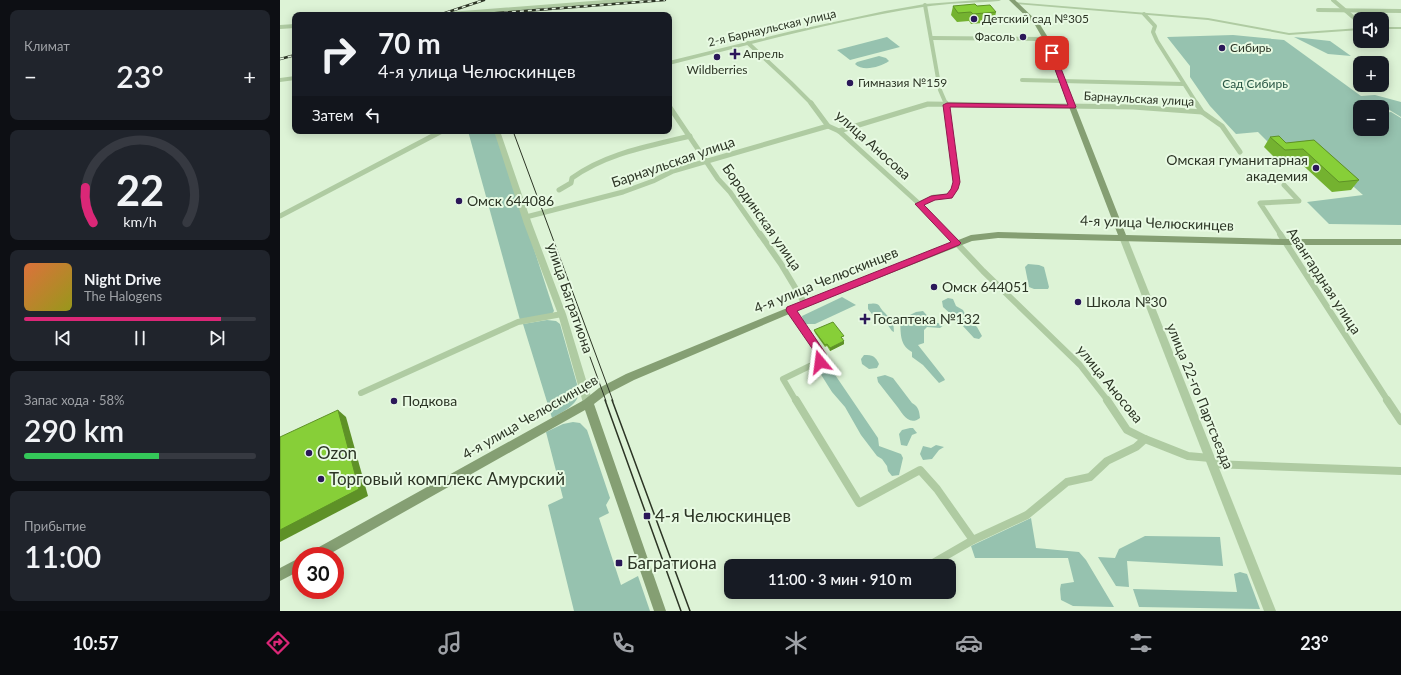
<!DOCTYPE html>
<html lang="ru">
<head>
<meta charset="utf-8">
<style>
  :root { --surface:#171b24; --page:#20242c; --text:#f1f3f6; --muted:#9ea1a6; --line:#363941; --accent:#db2777 }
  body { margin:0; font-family:Lato,sans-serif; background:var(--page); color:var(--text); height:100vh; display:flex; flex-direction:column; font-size:15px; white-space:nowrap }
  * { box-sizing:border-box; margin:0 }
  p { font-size:13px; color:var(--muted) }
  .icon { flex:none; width:22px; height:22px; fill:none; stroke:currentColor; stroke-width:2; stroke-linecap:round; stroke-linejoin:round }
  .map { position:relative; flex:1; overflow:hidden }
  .details { display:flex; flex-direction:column; gap:10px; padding:10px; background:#0d0f14; width:280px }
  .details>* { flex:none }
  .hud { position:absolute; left:12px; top:12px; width:380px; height:122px; border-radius:8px; box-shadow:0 2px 10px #0003; background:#171b24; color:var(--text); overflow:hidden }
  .controls { position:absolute; left:1073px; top:12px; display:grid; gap:8px }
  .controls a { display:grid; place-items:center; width:36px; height:36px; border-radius:8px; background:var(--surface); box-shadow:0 2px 10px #0003; font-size:20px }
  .speed { position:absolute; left:12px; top:547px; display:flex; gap:8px; font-size:20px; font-weight:700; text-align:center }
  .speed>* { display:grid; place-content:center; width:52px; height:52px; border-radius:50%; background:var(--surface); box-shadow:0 2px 10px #0003; line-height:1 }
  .speed .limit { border:6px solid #d22; background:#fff; color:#111 }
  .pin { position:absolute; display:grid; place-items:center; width:34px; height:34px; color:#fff; margin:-17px; border-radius:8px; box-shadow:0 2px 6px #0006 }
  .me { position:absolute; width:44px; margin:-22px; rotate:344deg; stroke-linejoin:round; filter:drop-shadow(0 0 3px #0008) }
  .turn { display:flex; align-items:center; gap:14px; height:84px; padding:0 20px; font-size:18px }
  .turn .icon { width:52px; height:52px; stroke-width:2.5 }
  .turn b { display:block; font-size:28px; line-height:34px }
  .then { display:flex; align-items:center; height:38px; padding:0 20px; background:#0003; gap:8px; font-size:15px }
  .big { font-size:30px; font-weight:600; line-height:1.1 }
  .details .widget { flex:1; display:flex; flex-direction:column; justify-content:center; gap:6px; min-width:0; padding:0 14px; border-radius:8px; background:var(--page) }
  .details .dial { align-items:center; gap:0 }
  .dial svg { height:104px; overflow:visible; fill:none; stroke:var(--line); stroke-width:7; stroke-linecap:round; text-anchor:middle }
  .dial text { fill:var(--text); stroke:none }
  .song { display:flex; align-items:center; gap:12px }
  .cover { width:48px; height:48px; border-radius:6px; background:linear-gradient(135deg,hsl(20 70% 55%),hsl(60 70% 35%)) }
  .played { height:4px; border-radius:2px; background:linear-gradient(90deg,var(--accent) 85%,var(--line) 85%) }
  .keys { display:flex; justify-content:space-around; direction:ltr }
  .heat { display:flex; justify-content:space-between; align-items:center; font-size:22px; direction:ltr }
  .charge { height:6px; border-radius:3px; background:linear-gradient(90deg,#34c759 58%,var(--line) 0) }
  .trip { position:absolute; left:444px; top:559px; width:232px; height:40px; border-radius:8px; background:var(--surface); box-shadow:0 2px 10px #0003; font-weight:600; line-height:40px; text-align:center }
  .menu { display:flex; height:64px; justify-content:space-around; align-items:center; background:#090b0e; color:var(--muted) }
  .menu .icon { width:28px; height:28px }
  .menu .active { color:var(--accent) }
  .menu b { font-size:18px; color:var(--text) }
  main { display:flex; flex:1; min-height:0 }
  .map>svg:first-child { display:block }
  .green { fill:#96c2af }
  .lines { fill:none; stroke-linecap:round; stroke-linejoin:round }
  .minor-far3 { stroke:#afcba2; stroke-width:4 }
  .minor-far2 { stroke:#afcba2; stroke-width:5 }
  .minor-far1 { stroke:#afcba2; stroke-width:6 }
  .minor { stroke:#afcba2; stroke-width:8 }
  .tertiary { fill:#afcba2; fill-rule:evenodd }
  .secondary { fill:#859f73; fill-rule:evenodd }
  .tram-far1 { stroke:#2c3525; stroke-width:1 }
  .tram { stroke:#2c3525; stroke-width:1.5 }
  .rail-casing { stroke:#2c3525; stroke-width:2.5 }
  .rail { stroke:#e8fae3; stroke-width:1.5; stroke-dasharray:4; stroke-linecap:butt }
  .wall { fill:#74b230 }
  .shaded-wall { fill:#5e9127 }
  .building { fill:#87cf38; stroke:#5e9127 }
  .route { fill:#db2777; stroke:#8e194d }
  .poi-dot { fill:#2b1859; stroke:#e8fae3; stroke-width:1.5 }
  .labels { text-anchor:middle; stroke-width:4; stroke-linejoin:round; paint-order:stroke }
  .far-poi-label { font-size:12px; fill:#2c3525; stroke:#e8fae3; text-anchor:start }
  .far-street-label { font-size:12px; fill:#2c3525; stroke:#e8fae3 }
  .far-park-label { font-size:12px; fill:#275543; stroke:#e8fae3 }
  .street-label { font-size:14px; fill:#2c3525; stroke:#e8fae3 }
  .poi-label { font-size:14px; fill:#2c3525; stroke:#e8fae3; text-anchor:start }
  .near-poi-label { font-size:17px; fill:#2c3525; stroke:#e8fae3; text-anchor:start }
</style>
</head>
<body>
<main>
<section class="details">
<div class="widget"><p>Климат</p>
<div class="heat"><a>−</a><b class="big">23°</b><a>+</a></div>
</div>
<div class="widget dial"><svg viewBox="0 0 100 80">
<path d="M14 69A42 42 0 1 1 86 69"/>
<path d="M14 69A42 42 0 0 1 8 42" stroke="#db2777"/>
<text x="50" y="56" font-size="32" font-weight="700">22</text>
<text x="50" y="72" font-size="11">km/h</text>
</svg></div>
<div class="widget">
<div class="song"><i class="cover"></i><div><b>Night Drive</b><p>The Halogens</p></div></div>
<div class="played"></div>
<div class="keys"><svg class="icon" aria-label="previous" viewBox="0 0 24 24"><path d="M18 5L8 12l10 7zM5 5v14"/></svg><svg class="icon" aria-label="pause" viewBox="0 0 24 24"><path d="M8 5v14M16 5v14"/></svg><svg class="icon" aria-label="next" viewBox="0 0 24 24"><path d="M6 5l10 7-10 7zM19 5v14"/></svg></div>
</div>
<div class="widget"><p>Запас хода · 58%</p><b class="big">290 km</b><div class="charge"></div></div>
<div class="widget"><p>Прибытие</p><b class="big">11:00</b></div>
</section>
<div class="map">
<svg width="1121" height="611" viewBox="0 0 1121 611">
  <rect width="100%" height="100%" fill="#ddf3d6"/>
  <g class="green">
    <polygon points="953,35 1004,40 1081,96 1095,95 1121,102 1121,117 1103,106 1080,107 1080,129 1102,129 1102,111 1105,113 1111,112 1121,118 1121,225 1049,224 1027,202 1083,195 1030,148 989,143 978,132 956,134 930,106 910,77 910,66 887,37"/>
    <polygon points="607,37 620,47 570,60 557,50"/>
    <polygon points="1014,37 1050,41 1071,56 1048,54"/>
    <path d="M599,56L606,58L609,61C600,67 583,72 575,64L577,62Z"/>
    <polygon points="188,131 216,131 274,311 272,314 240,320"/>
    <polygon points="748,264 759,265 764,267 769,287 768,289 754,289 749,287 745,267"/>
    <polygon points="562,297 576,305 535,324 526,324 523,321 522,316"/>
    <polygon points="668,298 673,299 676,306 683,310 687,318 697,327 702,336 699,339 694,338 682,325 672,321 674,318 673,316 663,307 662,301"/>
    <path d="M588,304C602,302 597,306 605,313C607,316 610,317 613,320L614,332L612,331L607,324L599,323L588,309Z"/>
    <path d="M643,311L653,322L662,324L664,325L660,328L647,327L644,330V343L638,345L664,378L665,380L659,383L643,365L632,357V352C619,345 621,332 620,320L636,312Z"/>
    <path d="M267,320L276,321L280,324L299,391C299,405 282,412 272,418L243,324Z"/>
    <path d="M584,355C593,355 595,356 599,364L597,368L589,369L582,364L581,359Z"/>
    <polygon points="547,363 598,438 599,446 621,454 623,458 619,475 612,476 608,471 607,466 602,459 597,456 581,435 565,407 552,392 540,373 542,364"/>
    <path d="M605,375L613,378L632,403C639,407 639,411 640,418C628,427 622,412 616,405C610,397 604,390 598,382L597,377Z"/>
    <polygon points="293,422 300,423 307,430 330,498 326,505 329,513 319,518 341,585 358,576 370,611 294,611 268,505 283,498 266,432 283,424"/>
    <polygon points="630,428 633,428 637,433 632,435 627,446 621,445 619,434 622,430"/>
    <polygon points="656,445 664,447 659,450 652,459 643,460 640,454 643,446 651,448"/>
    <polygon points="751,518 756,548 799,552 806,560 834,607 793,606 781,600 780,589 781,584 794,582 788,558 695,558 691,546"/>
    <polygon points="865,536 940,537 943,566 847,561 849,587 836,586 818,557 835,558 839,549"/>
    <polygon points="960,572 967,574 980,609 859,607 853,589 957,592 954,574"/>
  </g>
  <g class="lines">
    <g class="minor-far3">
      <polyline points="1053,0 1080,23"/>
      <polyline points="645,5 660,90 666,104"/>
      <polyline points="1038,10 1121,11"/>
      <polyline points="864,14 875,26 873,32 877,41 917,104"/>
      <polyline points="157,15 351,0"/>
      <polyline points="0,27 15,26"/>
      <polyline points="651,38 766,39"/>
      <polyline points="468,43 511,83 532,104"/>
      <polyline points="742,80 903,84"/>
    </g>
    <g class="minor-far2">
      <polyline points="531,103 548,126 559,131 645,209 669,235"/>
      <polyline points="916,103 922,112 942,126 960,152"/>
      <polyline points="389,106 438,179 450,192 480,235"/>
      <polyline points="559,131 648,104 853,107 922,112"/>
      <path d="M279,190L291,183L292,178C326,153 370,146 410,136"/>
      <polyline points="639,204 654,197 669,196 675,189 676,182 666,103"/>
      <polyline points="0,216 162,131"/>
      <polyline points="246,217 343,192 373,181 393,171 548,126"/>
      <polyline points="1001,235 980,203 1019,201 1004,185"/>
    </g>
    <g class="minor-far1">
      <polyline points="480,234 501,264 525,304"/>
      <polyline points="668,234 703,271 800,365 828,401"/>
      <polyline points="1000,234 1108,401"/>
      <polyline points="511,310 541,354 540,361 503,379 516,401"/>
      <polyline points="81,393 238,322 282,314"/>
    </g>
    <g class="minor">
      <polyline points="516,400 579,503 640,470 657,489 693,540"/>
      <polyline points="827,400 847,430 865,439"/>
      <polyline points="1107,400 1121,421"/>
      <polyline points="932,464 1121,471"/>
      <polyline points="648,566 693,540 747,515 787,482 810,477 827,461 856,447 865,439 908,456 930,458"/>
    </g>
    <g class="tertiary">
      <path d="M699,0H721L719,1C694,3 668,3 643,7C557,20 473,44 389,65V61L512,31L605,11L645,4Z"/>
      <polygon points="734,2 928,18 1009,33 1080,28 1080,30 1009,35 928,20 736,4 734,3"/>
      <rect x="1102" y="27" width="19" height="2"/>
      <polygon points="15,76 15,80 0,82 0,78"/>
      <polygon points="214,131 220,131 252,224 286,314 313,403 311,406 308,407 305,406 303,403 278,314 244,224"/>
      <polygon points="840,235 846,235 847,237 996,611 984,611 839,237"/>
    </g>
    <g class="secondary">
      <polygon points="729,0 735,0 759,23 769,39 846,235 1004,239 1121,239 1121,245 1004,245 718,238 692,241 528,306 354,380 327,394 314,404 386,611 374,611 305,410 46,556 28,556 30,552 304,400 319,388 346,374 522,302 691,235 718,232 838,235 763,39 755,25"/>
      <polygon points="21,557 21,570 0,581 0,568"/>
    </g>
    <g class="tram-far1">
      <polyline points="233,131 333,401"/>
      <polyline points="310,357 326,401"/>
    </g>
    <g class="tram">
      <polyline points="325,400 401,611"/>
      <polyline points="332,400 410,611"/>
    </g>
    <defs>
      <g id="rail">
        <polyline points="159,15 204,0"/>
        <polyline points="192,15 385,0"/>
        <polyline points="0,59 15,55"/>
      </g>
    </defs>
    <use href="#rail" class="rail-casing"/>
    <use href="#rail" class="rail"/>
  </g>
  <g class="wall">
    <polygon points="673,6 697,6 716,12 714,22 691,24 689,21 677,22 671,15"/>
    <polygon points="990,137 1006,143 1034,140 1079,180 1071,190 1052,192 1016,159 998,161 984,147"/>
    <polygon points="534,330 564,339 562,339 564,344 550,351 547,346 545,347 535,333"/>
  </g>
  <g class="shaded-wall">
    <polygon points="564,341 564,344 550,351 550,348"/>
    <polygon points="58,410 66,417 88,496 0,542 0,530"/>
  </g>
  <g class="building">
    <polygon points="695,4 697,6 710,5 716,12 693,14 691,12 678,13 673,6"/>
    <polygon points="999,136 1006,143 1034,140 1079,180 1059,182 1023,149 1005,150 990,137"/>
    <polygon points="553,322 564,336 561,337 564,341 550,348 547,344 545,345 534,330"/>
    <polygon points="58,410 79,489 0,530 0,437"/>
  </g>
  <polygon class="route" points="772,51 775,53 796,107 795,108 670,107 680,182 678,189 672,198 655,200 644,205 681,243 679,245 517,311 546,354 543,364 536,364 535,362 536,354 507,312 506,310 507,307 671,242 635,204 651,196 667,194 671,189 673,182 663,105 667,103 788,105 769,53"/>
  <g class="poi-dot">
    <circle cx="694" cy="19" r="4"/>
    <circle cx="743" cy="37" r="4"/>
    <circle cx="942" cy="48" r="4"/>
    <path d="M453 48h4v4h4v4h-4v4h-4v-4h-4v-4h4z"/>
    <circle cx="437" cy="57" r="4"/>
    <circle cx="570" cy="83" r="4"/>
    <circle cx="1036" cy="168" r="4"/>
    <circle cx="179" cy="201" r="4"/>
    <circle cx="654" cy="287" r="4"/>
    <circle cx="798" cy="302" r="4"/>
    <path d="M583 313h4v4h4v4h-4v4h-4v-4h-4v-4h4z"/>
    <circle cx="114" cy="401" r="4"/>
    <circle cx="29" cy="453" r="4"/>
    <circle cx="41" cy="479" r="4"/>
    <rect x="363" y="512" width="8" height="8" rx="2"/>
    <rect x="335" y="559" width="8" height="8" rx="2"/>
  </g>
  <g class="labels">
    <g class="far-poi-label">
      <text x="702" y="23">Детский сад №305</text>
      <text x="735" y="41" text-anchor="end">Фасоль</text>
      <text x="950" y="52">Сибирь</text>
      <text x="463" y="58">Апрель</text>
      <text x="437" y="74" text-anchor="middle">Wildberries</text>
      <text x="578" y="87">Гимназия №159</text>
    </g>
    <g class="far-street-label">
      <text transform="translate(492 28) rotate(-13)" y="4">2-я Барнаульская улица</text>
      <text transform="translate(859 99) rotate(3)" y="4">Барнаульская улица</text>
    </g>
    <g class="far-park-label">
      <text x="975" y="88">Сад Сибирь</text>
    </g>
    <g class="street-label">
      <text transform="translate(593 145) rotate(42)" y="5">улица Аносова</text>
      <text transform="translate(393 162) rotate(-19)" y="5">Барнаульская улица</text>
      <text transform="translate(482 217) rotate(55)" y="5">Бородинская улица</text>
      <text transform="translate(877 223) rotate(2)" y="5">4-я улица Челюскинцев</text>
      <text transform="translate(546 280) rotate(-22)" y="5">4-я улица Челюскинцев</text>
      <text transform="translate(1044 281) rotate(57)" y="5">Авангардная улица</text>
      <text transform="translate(290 298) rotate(71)" y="5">улица Багратиона</text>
      <text transform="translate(830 384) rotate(51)" y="5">улица Аносова</text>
      <text transform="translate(920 396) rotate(68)" y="5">улица 22-го Партсъезда</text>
      <text transform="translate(250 417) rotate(-30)" y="5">4-я улица Челюскинцев</text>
    </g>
    <g class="poi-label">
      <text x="1028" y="165" text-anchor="end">Омская гуманитарная<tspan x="1028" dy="16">академия</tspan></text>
      <text x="187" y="206">Омск 644086</text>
      <text x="662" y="292">Омск 644051</text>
      <text x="806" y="307">Школа №30</text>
      <text x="593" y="324">Госаптека №132</text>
      <text x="122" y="406">Подкова</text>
    </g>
    <g class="near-poi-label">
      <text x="37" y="459">Ozon</text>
      <text x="49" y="485">Торговый комплекс Амурский</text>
      <text x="375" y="522">4-я Челюскинцев</text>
      <text x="347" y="569">Багратиона</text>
    </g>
  </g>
</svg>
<div class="controls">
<a><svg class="icon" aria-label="sound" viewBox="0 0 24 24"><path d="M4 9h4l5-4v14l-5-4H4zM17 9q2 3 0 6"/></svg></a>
<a>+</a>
<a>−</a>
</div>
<div class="speed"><div class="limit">30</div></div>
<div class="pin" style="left:772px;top:53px;background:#d93025"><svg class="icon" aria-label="arrive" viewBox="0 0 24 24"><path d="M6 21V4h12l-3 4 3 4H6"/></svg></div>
<svg class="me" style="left:540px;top:362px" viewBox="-20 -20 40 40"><path d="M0-17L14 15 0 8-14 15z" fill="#db2777" stroke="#fff" stroke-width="4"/></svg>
<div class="trip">11:00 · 3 мин · 910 m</div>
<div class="hud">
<div class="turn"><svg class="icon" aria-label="right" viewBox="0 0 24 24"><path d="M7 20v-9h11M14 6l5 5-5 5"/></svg><div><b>70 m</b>4-я улица Челюскинцев</div></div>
<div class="then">Затем<svg class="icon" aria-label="left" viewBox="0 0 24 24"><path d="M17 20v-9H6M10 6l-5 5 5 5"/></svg></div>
</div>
</div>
</main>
<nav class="menu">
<b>10:57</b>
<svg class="icon active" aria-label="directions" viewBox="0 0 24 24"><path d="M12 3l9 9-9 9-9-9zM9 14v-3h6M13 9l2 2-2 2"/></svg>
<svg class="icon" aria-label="music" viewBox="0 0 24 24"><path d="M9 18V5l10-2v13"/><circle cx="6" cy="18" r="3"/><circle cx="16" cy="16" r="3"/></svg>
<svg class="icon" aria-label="phone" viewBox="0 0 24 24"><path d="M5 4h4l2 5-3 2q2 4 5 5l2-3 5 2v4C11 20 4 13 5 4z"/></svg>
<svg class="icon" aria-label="climate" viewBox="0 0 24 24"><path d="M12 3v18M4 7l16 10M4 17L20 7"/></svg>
<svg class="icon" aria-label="car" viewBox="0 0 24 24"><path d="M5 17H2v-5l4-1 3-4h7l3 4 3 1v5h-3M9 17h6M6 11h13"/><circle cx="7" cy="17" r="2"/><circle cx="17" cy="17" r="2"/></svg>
<svg class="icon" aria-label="filters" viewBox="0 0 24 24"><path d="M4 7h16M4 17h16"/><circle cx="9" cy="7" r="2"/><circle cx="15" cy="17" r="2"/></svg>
<b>23°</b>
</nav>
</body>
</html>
